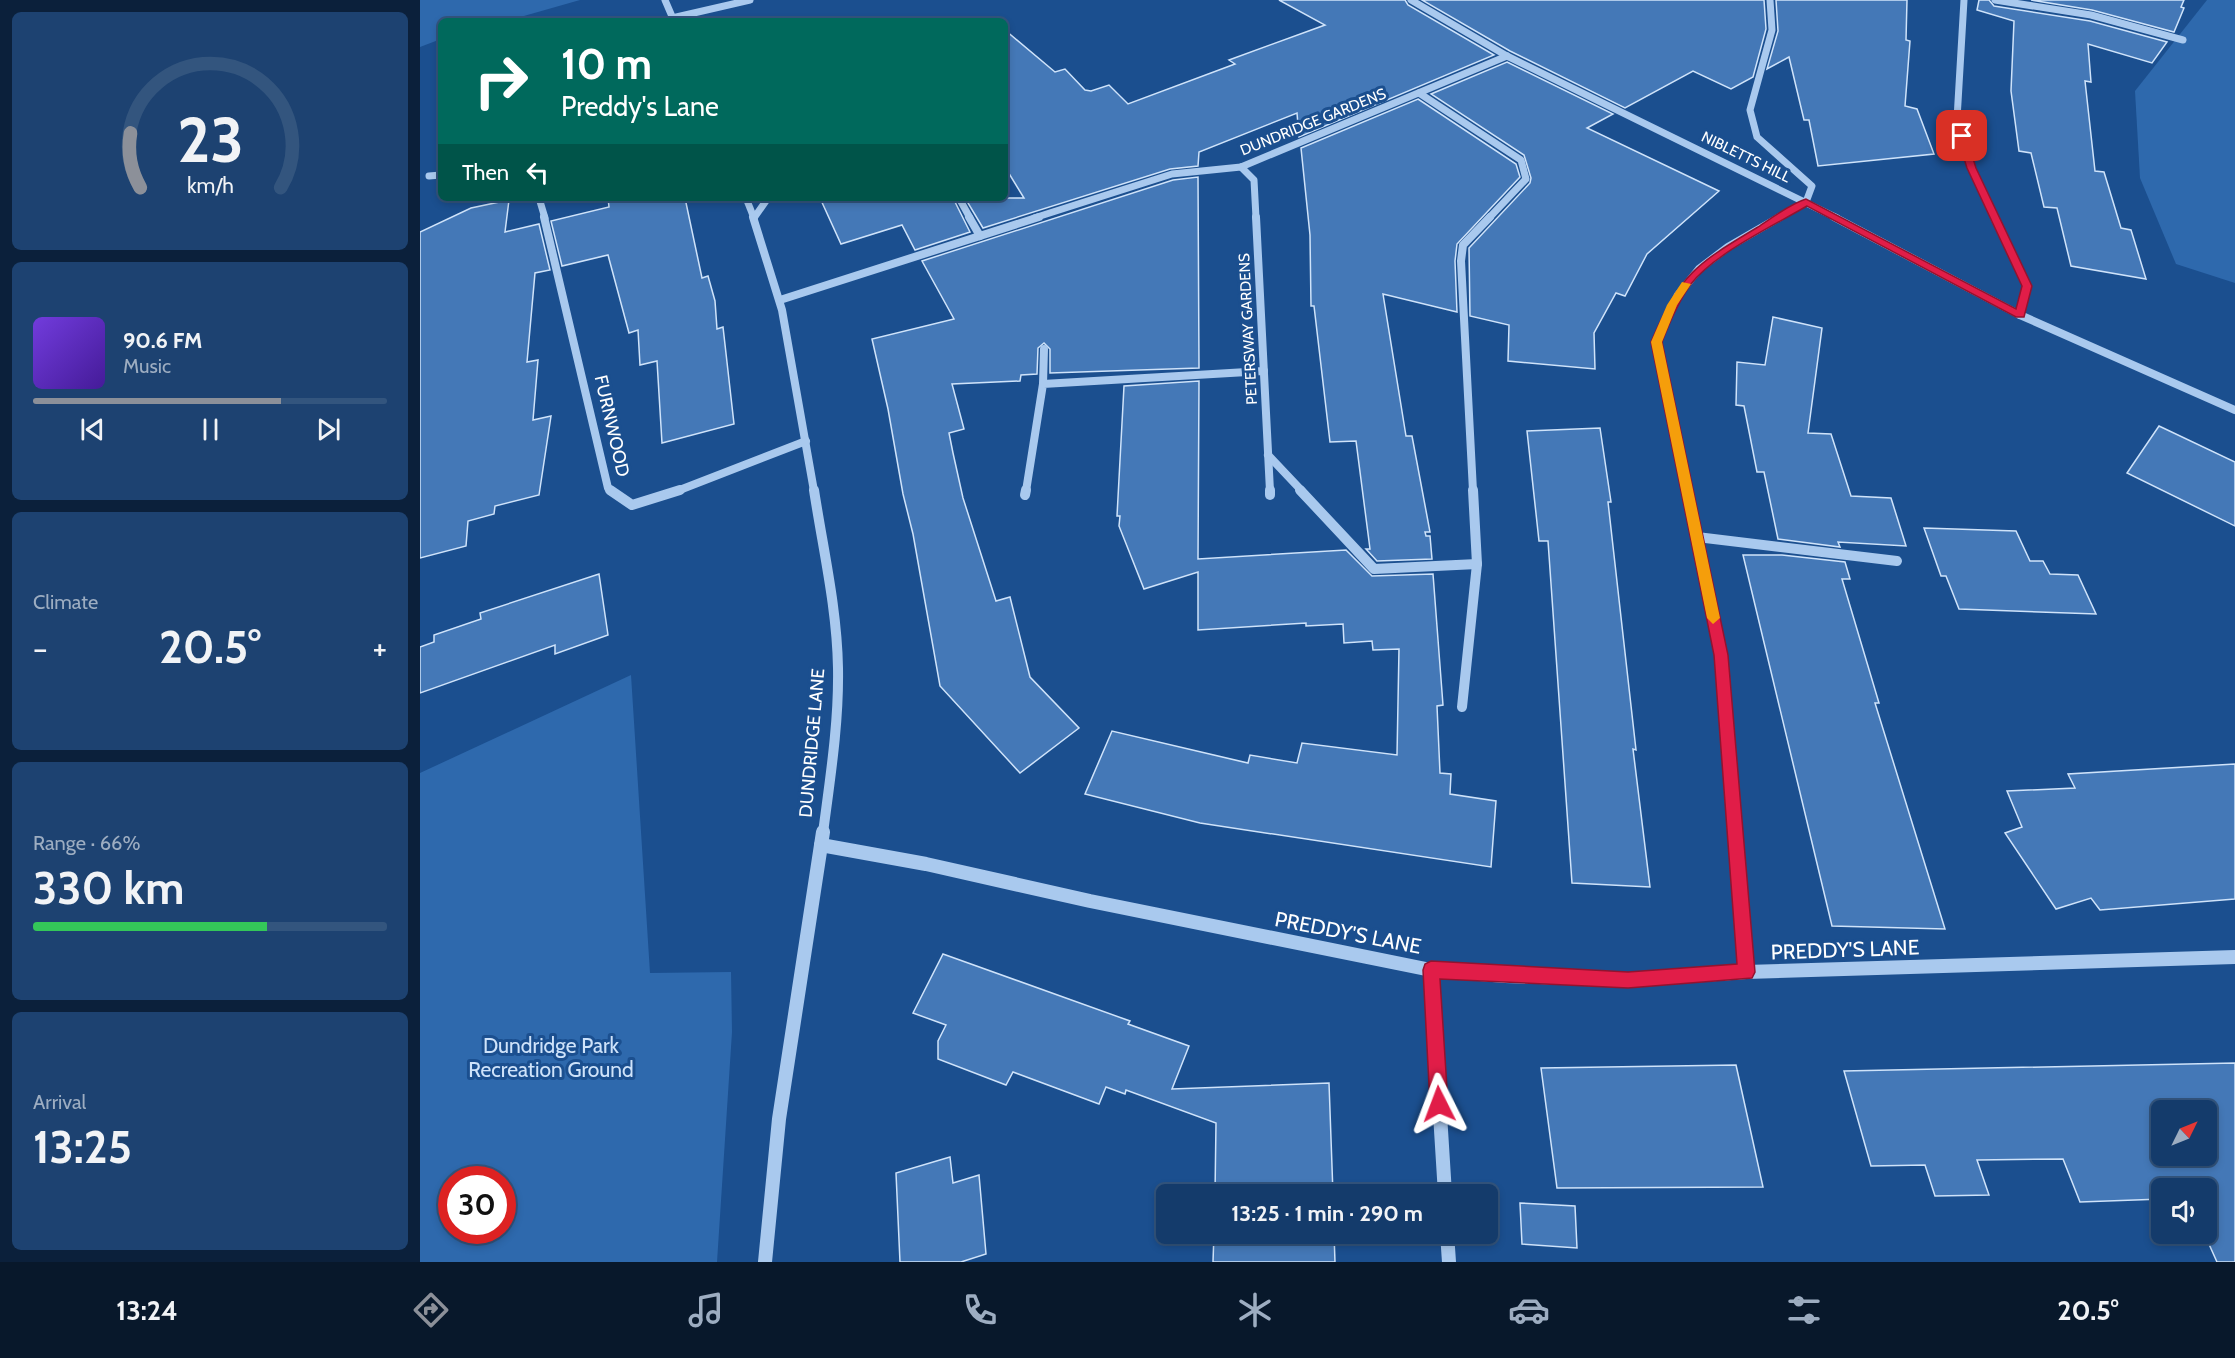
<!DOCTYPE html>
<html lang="en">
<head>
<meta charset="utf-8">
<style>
  :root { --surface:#143b6b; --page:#1d4271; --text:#f1f3f6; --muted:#9dadc1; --line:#33557e; --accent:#8c9099 }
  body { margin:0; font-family:Cabin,sans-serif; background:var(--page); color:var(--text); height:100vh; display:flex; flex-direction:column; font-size:22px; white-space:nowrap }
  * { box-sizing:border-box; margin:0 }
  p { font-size:20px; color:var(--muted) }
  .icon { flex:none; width:33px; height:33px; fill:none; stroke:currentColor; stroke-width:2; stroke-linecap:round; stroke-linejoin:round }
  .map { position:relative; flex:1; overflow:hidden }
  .sheet { display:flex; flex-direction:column; gap:12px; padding:12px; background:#0b203b; width:420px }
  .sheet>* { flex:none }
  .banner { position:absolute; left:18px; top:18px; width:570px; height:183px; border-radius:9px; box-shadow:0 3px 9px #0003,0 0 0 2px var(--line); background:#00695c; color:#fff; overflow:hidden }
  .needle { width:39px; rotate:47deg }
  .tools { position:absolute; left:1731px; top:1100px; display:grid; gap:12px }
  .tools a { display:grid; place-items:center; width:66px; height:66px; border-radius:9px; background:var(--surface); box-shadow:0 3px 9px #0003,0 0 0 2px var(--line); font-size:30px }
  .speed { position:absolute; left:18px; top:1166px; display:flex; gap:12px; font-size:30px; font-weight:700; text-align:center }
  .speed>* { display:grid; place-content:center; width:78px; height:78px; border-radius:50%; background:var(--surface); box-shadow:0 3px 9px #0003,0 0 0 2px var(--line); line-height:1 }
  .speed .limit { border:9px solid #d22; background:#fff; color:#111 }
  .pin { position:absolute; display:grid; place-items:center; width:51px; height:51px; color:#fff; margin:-26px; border-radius:12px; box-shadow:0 3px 9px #0006 }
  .me { position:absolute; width:66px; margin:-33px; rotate:357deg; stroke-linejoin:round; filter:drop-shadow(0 0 4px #0008) }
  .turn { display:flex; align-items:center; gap:21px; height:126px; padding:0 24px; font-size:27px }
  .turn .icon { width:78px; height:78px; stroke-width:2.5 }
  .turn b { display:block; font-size:42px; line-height:51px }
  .then { display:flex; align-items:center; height:57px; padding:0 24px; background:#0003; gap:12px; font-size:22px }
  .big { font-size:45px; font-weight:700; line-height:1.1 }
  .sheet .card { flex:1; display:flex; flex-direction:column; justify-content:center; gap:9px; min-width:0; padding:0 21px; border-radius:9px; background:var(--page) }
  .sheet .dial { align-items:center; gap:0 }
  .dial svg { height:156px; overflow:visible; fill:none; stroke:var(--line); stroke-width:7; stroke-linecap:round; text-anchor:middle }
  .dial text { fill:var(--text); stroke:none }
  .song { display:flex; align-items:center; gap:18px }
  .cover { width:72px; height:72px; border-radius:9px; background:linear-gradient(135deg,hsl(260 70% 55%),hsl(260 70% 35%)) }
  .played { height:6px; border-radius:3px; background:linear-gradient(90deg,var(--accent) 70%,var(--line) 70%) }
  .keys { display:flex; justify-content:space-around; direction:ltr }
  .heat { display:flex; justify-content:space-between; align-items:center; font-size:33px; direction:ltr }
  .charge { height:9px; border-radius:4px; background:linear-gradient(90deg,#34c759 66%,var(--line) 0) }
  .trip { position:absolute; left:736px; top:1184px; width:342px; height:60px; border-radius:9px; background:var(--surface); box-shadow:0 3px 9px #0003,0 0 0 2px var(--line); font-weight:700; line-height:60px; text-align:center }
  .tab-bar { display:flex; height:96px; justify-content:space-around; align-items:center; background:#08182b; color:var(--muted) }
  .tab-bar .icon { width:42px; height:42px }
  .tab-bar .on { color:var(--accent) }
  .tab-bar b { font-size:27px; color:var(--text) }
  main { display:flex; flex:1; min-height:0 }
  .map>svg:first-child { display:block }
  .green { fill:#2e69ad; fill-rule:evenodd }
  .building { fill:#4478b7; stroke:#cfe3fa; stroke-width:1.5; fill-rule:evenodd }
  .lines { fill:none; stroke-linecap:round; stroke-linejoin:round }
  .minor-far3 { stroke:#a9c9ee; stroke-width:7 }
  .minor-far2 { stroke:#a9c9ee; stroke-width:8 }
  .minor-far1 { stroke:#a9c9ee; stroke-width:10 }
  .minor { stroke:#a9c9ee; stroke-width:14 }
  .route { fill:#e11d48; stroke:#92132f; stroke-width:1.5 }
  .slow { fill:#f59e0b }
  .labels { text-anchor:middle; stroke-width:6; stroke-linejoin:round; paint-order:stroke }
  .far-street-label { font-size:15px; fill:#fff; stroke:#1b4f8f }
  .street-label { font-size:18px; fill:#fff; stroke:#1b4f8f }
  .near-street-label { font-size:21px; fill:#fff; stroke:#1b4f8f }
  .near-park-label { font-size:21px; fill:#cfe3fa; stroke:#1b4f8f }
</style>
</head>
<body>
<main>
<section class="sheet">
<div class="card dial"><svg viewBox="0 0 100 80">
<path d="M14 69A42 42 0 1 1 86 69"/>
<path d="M14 69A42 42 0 0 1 9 41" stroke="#8c9099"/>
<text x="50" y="56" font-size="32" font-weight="700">23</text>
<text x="50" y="72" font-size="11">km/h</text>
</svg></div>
<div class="card">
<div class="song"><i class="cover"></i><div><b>90.6 FM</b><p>Music</p></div></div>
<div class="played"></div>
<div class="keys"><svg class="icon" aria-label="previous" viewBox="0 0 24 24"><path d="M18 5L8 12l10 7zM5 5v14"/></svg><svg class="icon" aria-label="pause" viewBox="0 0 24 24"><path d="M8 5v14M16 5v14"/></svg><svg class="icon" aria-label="next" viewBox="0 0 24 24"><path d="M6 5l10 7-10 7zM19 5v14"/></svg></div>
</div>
<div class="card"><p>Climate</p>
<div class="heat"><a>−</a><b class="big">20.5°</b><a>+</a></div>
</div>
<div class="card"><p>Range · 66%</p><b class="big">330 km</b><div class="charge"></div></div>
<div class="card"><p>Arrival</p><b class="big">13:25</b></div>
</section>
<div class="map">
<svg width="1815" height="1262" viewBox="0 0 1815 1262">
  <rect width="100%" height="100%" fill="#1b4f8f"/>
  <g class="green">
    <polygon points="0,0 160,0 86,21 21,21 21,39 0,47"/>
    <polygon points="1787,0 1815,0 1815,283 1756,264 1720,178 1715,91"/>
    <path d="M211,675L230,973L311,972L312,1032L297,1262H0V773ZM32,1179H82V1230H32Z"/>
  </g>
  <g class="building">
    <polygon points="859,0 985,0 988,5 1074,55 879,137 877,113 779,152 778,166 750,169 563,228 545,198 604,198 585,167 585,30 635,72 645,69 665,90 671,91 689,85 708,104 815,64 809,60 905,25"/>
    <polygon points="1002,0 1344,0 1346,29 1333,77 1311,89 1273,71 1205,108 1090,51"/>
    <polygon points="1356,0 1487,0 1486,40 1490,41 1485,106 1497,109 1514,154 1398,166 1389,120 1384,120 1369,57 1347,69 1358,31"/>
    <polygon points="1559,0 1569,0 1574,6 1670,21 1747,42 1732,63 1668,44 1671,82 1665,81 1675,171 1684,172 1701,228 1711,230 1726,279 1651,266 1637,208 1624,207 1611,153 1599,151 1591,91 1594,21 1557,10"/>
    <polygon points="1611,0 1764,0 1761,7 1764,8 1754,32 1672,10"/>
    <polygon points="1087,62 1193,114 1167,128 1299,191 1227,254 1205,296 1196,293 1174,333 1175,369 1088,361 1089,325 1050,316 1049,248 1110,183 1111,178 1104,155 1011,94"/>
    <polygon points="998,99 1096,164 1100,177 1037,244 1035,261 1037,312 963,294 986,436 992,436 1010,532 1005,532 1006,536 1010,536 1012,559 957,561 946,549 950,549 936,441 910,442 894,306 891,306 890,235 881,148"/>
    <polygon points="778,177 779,368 630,373 630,349 624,343 618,348 617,374 601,375 600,381 532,384 544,429 529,433 533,453 543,498 576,601 590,597 610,677 659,728 600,773 520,686 493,534 483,494 468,409 452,339 534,319 502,261 753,180"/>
    <polygon points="188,198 265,198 282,278 288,276 295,301 297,329 303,327 314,424 242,443 237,361 220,365 218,330 209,333 188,255 142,266 131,221 189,207"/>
    <polygon points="400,198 533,198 550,232 495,250 482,225 421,244"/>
    <polygon points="89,200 85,232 119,224 130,270 115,273 107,362 118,360 113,420 131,416 119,495 75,506 74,514 48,521 46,546 0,558 0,232 51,208"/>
    <polygon points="1353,317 1402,328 1388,433 1411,434 1431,496 1471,498 1486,546 1418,542 1420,547 1358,539 1344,472 1337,472 1324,406 1316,405 1317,362 1345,365"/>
    <polygon points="779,381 778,559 926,550 952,576 1013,574 1023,705 1017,706 1020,773 1031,774 1030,794 1076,801 1071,867 780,823 665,794 692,731 828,763 830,755 877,763 882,743 977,755 979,649 953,650 952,641 924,643 923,624 886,626 886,623 778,630 778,572 724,589 699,526 700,516 697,516 704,386"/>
    <polygon points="1739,426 1815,462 1815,526 1707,473"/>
    <polygon points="1180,428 1191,502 1188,502 1216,750 1213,749 1230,887 1152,883 1128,541 1119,541 1107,431"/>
    <polygon points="1504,528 1596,531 1610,561 1623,561 1630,574 1658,575 1676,614 1539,609 1526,576 1521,576"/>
    <polygon points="1323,555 1362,555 1425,562 1430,579 1422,579 1459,703 1455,703 1525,929 1412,926"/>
    <polygon points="179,574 188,635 135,654 135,645 0,693 0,647 14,642 14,635 61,619 60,613"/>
    <polygon points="1815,764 1815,899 1680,910 1671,898 1636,909 1585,833 1602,827 1587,791 1655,788 1648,774"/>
    <polygon points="523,954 710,1021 708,1024 769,1046 752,1089 909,1083 913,1194 795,1194 796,1123 706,1090 705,1094 686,1087 679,1104 593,1072 586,1085 518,1059 518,1041 526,1025 493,1013"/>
    <path d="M1815,1063V1262H1797L1784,1233H1786V1188H1742V1199L1660,1202L1643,1159L1557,1160L1569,1195L1515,1196L1505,1165L1451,1166L1424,1071ZM1742,1110H1786V1155H1742Z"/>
    <polygon points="1316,1065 1343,1187 1137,1188 1121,1068"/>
    <polygon points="530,1157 533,1183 559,1175 566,1254 541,1262 480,1262 476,1173"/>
    <polygon points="1100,1203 1155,1206 1157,1248 1102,1244"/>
    <polygon points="794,1233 914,1233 915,1262 793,1262"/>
  </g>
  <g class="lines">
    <g class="minor-far3">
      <polyline points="245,0 254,21"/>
      <polyline points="991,0 1087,56 1417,218"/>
      <polyline points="1350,0 1352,30 1330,110 1337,137 1392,186 1386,202 1357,218"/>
      <polyline points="1544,0 1537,119 1551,168 1575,218"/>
      <polyline points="1575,0 1671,15 1763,40"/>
      <polyline points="252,18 330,0"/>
      <polyline points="999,93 1101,160 1106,179 1069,218"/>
      <polyline points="821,167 834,180 836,218"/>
      <polyline points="9,176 21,175"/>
      <polyline points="119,198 125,218"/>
      <polyline points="326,198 334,218"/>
      <polyline points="539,198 550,218"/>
      <polyline points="334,218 348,198"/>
      <polyline points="614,218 752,174 821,167 1087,56"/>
    </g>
    <g class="minor-far2">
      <polyline points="124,217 188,488 192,491"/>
      <polyline points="333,217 362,310 394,491"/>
      <polyline points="549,217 560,236"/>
      <polyline points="836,217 850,491"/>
      <polyline points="1414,217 1600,315 1815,410"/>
      <polyline points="1574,217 1607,286 1600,315"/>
      <polyline points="360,300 619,217"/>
      <polyline points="623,384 624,349"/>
      <polyline points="848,455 882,491"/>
      <polyline points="257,491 386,441"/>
      <polyline points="606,491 623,384 844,371"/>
      <polyline points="1053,491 1041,261 1043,245 1070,217"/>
      <polyline points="1267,491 1236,342 1258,295 1279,269 1308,247 1360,217"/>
    </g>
    <g class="minor-far1">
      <polyline points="190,490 212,505 260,490"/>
      <path d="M394,490C403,549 417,608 418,668C419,723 410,779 403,833"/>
      <polyline points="850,490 850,495"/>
      <polyline points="880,490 954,569 1057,564"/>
      <polyline points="1267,490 1301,655 1315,833"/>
      <polyline points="605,495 606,490"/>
      <polyline points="1277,537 1477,561"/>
      <polyline points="1042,707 1057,564 1053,490"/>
    </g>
    <g class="minor">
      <polyline points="1315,832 1326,972"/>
      <polyline points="401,845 506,864 670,901 1011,970 1085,976 1208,980 1326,972 1815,957"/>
      <polyline points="1011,970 1025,1194"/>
      <polyline points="1027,1233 1029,1262"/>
      <polyline points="345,1262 359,1119 403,832"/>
    </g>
  </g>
  <path class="route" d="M1542,133L1546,136L1556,168L1612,286L1604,317H1596L1387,206C1353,226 1294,254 1271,284C1258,302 1250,321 1242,342L1308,655L1335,972L1332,978L1208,988L1020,979L1028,1104L1026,1111L1019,1113L1013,1111L1010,1104L1003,970L1005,964L1011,961L1208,972L1317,964L1294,655L1231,342C1260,274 1276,264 1338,227C1353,217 1370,204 1386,199L1596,309L1602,286L1547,168L1537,136Z"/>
  <polygon class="slow" points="1262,282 1271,284 1257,305 1242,342 1300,618 1293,624 1287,618 1231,342 1247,305"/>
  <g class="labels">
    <g class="far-street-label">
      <text transform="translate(893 122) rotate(-22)" y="5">DUNDRIDGE GARDENS</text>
      <text transform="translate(1326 157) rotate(26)" y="5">NIBLETTS HILL</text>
      <text transform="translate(828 329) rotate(-93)" y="5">PETERSWAY GARDENS</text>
    </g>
    <g class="street-label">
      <text transform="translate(192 426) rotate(77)" y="6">FURNWOOD</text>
      <text transform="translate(392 743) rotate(-85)" y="6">DUNDRIDGE LANE</text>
    </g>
    <g class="near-street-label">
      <text transform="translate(928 933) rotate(11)" y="7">PREDDY'S LANE</text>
      <text transform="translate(1425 950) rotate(-2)" y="7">PREDDY'S LANE</text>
    </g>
    <g class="near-park-label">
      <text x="131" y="1053">Dundridge Park<tspan x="131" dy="24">Recreation Ground</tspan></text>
    </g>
  </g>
</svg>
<div class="tools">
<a><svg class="needle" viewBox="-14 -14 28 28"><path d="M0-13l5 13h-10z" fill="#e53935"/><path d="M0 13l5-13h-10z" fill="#9dadc1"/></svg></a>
<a><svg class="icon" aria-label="sound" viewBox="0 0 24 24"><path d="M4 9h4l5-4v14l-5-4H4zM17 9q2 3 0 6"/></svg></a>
</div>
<div class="speed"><div class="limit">30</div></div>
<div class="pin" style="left:1542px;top:136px;background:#d93025"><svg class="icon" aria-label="arrive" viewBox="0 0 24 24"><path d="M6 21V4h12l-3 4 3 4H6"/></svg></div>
<svg class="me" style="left:1019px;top:1104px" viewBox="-20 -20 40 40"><path d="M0-17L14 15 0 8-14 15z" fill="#e11d48" stroke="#fff" stroke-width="4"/></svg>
<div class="trip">13:25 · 1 min · 290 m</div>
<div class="banner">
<div class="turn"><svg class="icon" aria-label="right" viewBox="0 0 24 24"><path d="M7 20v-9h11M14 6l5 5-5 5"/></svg><div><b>10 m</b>Preddy's Lane</div></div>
<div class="then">Then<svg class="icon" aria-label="left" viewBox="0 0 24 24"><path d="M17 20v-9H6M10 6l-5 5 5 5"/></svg></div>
</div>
</div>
</main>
<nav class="tab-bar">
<b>13:24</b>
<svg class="icon on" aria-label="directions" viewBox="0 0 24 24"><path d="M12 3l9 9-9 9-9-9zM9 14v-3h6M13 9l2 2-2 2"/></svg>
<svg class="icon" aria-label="music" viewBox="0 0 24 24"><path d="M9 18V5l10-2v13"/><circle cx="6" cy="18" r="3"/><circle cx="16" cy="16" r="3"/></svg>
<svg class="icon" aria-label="phone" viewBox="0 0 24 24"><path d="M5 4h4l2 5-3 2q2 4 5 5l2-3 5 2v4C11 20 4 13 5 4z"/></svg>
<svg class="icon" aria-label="climate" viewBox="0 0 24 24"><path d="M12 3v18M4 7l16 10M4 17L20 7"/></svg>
<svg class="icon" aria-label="car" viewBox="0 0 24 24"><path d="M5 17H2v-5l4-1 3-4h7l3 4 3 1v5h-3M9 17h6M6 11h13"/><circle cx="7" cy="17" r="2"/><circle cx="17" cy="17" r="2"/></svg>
<svg class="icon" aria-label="filters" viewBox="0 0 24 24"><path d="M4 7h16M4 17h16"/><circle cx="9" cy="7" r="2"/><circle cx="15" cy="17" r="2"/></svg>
<b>20.5°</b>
</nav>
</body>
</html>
